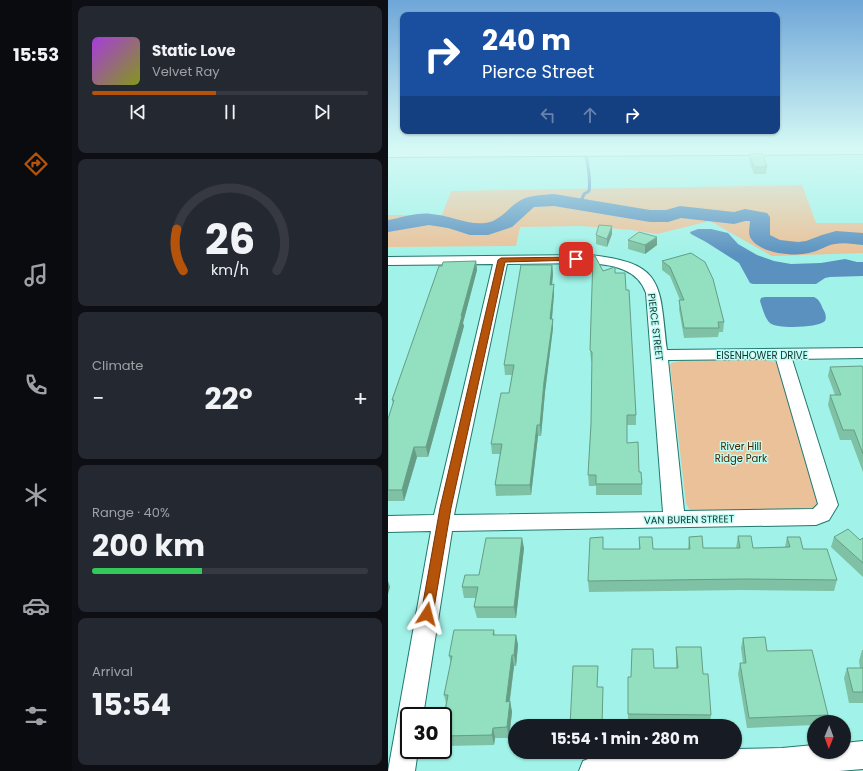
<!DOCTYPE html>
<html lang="en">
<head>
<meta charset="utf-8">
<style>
  :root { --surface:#171b24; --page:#242831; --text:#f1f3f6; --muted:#9ea1a6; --line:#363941; --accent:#b45309 }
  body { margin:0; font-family:Poppins,sans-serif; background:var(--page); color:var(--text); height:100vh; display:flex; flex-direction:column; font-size:15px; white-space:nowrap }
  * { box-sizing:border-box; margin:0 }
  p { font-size:13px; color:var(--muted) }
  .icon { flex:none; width:22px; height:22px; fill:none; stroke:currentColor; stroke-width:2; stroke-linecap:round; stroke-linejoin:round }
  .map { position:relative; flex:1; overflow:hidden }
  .panel { display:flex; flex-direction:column; gap:6px; padding:6px; background:#0d0f14; width:316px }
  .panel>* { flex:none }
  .guide { position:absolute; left:12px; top:12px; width:380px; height:122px; border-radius:8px; box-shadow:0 1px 3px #0004; background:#1a4fa0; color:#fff; overflow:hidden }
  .needle { width:26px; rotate:181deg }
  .tools { position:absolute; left:419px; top:715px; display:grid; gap:8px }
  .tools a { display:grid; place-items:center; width:44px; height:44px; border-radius:50%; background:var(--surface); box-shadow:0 1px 3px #0004; font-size:20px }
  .speed { position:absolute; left:12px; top:707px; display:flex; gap:8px; font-size:20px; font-weight:700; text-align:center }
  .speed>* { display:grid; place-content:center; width:52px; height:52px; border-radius:50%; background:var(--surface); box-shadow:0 1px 3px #0004; line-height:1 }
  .speed .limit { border:2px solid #111; border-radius:6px; background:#fff; color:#111 }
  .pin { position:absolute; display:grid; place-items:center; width:34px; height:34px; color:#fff; margin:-17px; border-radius:8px; box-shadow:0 2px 6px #0006 }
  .me { position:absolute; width:44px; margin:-22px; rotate:9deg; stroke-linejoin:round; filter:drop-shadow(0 0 3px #0008) }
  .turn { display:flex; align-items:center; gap:14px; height:84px; padding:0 16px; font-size:18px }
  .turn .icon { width:52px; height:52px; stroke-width:2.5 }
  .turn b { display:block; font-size:28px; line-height:34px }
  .lanes { display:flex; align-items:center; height:38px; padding:0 16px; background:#0003; justify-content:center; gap:20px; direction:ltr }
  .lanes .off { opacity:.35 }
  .big { font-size:30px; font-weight:700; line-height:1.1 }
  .panel .tile { flex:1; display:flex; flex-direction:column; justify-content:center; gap:6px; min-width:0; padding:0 14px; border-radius:8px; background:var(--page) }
  .panel .dial { align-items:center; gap:0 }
  .dial svg { height:104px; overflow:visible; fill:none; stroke:var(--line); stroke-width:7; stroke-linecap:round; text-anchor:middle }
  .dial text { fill:var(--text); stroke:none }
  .song { display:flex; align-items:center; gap:12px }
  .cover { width:48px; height:48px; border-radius:6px; background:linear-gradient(135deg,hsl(280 70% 55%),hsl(70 70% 35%)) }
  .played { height:4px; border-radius:2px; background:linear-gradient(90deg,var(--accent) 45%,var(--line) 45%) }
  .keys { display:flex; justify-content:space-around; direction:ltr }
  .heat { display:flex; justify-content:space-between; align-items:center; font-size:22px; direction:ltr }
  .charge { height:6px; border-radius:3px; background:linear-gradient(90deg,#34c759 40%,var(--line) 0) }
  .trip { position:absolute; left:120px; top:719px; width:234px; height:40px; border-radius:20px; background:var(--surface); box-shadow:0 1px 3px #0004; font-weight:700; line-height:40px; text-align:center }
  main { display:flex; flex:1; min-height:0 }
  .menu { display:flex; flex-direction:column; width:72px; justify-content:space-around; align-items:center; background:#090b0e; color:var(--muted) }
  .menu .icon { width:28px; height:28px }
  .menu .on { color:var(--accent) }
  .menu b { font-size:18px; color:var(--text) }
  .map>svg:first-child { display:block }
  .green { fill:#eac198 }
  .water { fill:#5b91bf }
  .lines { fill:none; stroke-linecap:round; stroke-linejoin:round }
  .stream { stroke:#5b91bf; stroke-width:3 }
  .river { fill:#5b91bf; fill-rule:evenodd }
  .minor-casing { stroke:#21786f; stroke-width:2 }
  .tertiary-casing { stroke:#21786f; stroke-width:2 }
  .minor { fill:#fff; fill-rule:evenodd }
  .tertiary { fill:#fff; fill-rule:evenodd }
  .wall { fill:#7ec1a4 }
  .shaded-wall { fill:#669d86 }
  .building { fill:#92e0bf; stroke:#669d86 }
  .route { fill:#b45309; stroke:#753606 }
  .labels { text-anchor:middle; stroke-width:3; stroke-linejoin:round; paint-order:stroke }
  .street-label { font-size:10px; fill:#123431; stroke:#bdfcf4 }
  .park-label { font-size:10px; fill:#492800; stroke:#bdfcf4 }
</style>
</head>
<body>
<main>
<nav class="menu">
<b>15:53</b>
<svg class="icon on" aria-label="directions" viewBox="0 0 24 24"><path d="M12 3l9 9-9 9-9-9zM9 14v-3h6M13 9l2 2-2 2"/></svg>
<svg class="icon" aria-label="music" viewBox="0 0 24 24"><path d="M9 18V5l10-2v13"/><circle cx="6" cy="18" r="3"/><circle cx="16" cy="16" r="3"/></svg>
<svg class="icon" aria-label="phone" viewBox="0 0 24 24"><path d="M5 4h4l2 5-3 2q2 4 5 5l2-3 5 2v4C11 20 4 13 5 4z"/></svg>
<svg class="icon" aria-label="climate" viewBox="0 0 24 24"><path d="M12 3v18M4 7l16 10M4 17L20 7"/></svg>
<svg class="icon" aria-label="car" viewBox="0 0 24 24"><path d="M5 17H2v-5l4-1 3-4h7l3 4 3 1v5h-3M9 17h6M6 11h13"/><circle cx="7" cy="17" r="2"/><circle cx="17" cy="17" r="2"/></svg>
<svg class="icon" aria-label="filters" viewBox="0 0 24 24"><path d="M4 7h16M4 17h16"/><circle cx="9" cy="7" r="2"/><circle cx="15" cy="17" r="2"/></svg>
</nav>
<section class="panel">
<div class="tile">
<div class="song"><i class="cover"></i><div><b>Static Love</b><p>Velvet Ray</p></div></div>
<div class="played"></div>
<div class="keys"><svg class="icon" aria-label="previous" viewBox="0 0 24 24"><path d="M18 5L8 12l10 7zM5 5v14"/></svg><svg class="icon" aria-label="pause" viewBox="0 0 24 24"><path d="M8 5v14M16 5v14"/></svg><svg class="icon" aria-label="next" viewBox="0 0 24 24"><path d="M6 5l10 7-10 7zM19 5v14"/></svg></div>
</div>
<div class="tile dial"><svg viewBox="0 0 100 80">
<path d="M14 69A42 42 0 1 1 86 69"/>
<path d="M14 69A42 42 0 0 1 9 37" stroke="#b45309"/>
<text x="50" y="56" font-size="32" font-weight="700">26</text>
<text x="50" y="72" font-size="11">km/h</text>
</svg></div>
<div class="tile"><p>Climate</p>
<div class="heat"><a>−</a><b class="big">22°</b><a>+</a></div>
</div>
<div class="tile"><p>Range · 40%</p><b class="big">200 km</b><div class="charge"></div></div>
<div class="tile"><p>Arrival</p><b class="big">15:54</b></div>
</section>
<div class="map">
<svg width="475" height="771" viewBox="0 0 475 771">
  <rect width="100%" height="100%" fill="#a1f2e8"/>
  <g class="green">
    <polygon points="414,185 428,223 475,223 475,253 384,256 322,221 269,234 244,230 193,226 132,227 128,246 0,247 0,215 54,215 63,191"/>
    <polygon points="376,359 387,362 390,364 431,504 424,511 308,512 301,509 298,503 282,365 284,363 293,361"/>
  </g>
  <g class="water">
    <polygon points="310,229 323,229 340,233 350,244 369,255 386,261 403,264 433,263 457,259 469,262 475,262 475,276 442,277 437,278 428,284 365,284 362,283 351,263 318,242 303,234 302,232"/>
    <path d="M377,297H426C431,299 433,304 435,309C437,312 439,317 437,321C431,328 388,329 382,323C377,319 374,307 372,301L373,298Z"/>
  </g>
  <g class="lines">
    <path class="stream" d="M192,204L196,194L201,191C203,179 200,167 198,155"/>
    <path class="river" d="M166,194L262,210H278L292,206L346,212L357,209L379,213L382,217V235L392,240L410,242L418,241L434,235L448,231L475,233V245C466,244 456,242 447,244C439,245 431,251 421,253C405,257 370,253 362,237C360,232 362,226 362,221H357L346,224L293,218L280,222H262L166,206L146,207L124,227L100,235H82L60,228L41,225L0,232V220C13,218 30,212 43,214C61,215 79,225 97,223C113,221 120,207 133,200C142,195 156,195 166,194Z"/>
    <defs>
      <g id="minor">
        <path d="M202,255C278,263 271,285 279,350L475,348V358L404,359L450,505L441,520L428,525L64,531L35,716H21V750H30L27,771H0L43,531L0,532V516L46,515L105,264L0,265V257ZM202,263C225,265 250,269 258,293L275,512L66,515L119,264ZM388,359L430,504L425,509L296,511L280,360Z"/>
        <polygon points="475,741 475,769 451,771 191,771 195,761 205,757 230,752 347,752 347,749 394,748 426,745 426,752 456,752 456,743"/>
      </g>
      <polygon id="tertiary" points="316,147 475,147 475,154 0,157 0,149"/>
    </defs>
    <use href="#minor" class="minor-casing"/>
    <use href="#tertiary" class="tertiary-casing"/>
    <use href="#minor" class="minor"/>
    <use href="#tertiary" class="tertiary"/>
  </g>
  <g class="wall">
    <polygon points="361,154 379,167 378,174 366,174 361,161"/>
    <polygon points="224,234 219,247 208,244 208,235"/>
    <polygon points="240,240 269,245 257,254 240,249"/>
    <polygon points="303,253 336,322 335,332 331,332 330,337 296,338 291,309 292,300 282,276 274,270 274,261"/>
    <polygon points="88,261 89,270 75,323 76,326 40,457 29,457 16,501 0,501 0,419 5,404 4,400 54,266"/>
    <polygon points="164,265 165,274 164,285 166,294 164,319 165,319 165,328 157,392 153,436 150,436 143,495 108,496 107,485 112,454 104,454 103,444 121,393 124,375 117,375 116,365"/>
    <polygon points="215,271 227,273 238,290 248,415 248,425 239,425 239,443 251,472 254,484 254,495 208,495 208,486 201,486 200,475 203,424 204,362 203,360 202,350"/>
    <polygon points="442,367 475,368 475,472 463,440 452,440 440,405 442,395 447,395 440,376"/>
    <polygon points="350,536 365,548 397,547 399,537 415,549 449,580 446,591 355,590 201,592 200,581 215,549 251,549 251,537 265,549 300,549 301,537 315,548 348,548"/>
    <polygon points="446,537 472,540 475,538 475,577 443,547"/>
    <polygon points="136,548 128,618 89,618 86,607 88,598 76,598 74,587 91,575"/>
    <polygon points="106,630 107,635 128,635 130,645 128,666 126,666 122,701 124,712 121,738 107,738 106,745 56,746 55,722 58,703 56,695 63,663 61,656"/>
    <polygon points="355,638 379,651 440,715 437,722 426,722 426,725 359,728 350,674 352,663 355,663 353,648"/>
    <polygon points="288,647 315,674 323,715 322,725 240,724 240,677 243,677 266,668 288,668"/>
    <polygon points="474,650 475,650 475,703 461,703 456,678 459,668 472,668 471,661"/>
  </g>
  <g class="shaded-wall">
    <polygon points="224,226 224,234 219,247 219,239"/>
    <polygon points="269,237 269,245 257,254 257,245"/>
    <polygon points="88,261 89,270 75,323 76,326 40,457 38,447"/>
    <polygon points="164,265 165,274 163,294 162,285"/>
    <polygon points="166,284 166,294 163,328 162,319"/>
    <polygon points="165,319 165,328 157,392 153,436 152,425 156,382"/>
    <polygon points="149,425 150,436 143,495 142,485"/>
    <polygon points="26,447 29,457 16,501 14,490"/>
    <polygon points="134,538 136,548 128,618 126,607"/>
    <polygon points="0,581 2,587 0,594"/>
    <polygon points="128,635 130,645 128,666 126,655"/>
    <polygon points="124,655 126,666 120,712 118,702"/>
    <polygon points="122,701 124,712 121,738 119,727"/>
    <polygon points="105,728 107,738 106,745 104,735"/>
  </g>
  <g class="building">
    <polygon points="374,153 379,167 366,167 361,154"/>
    <polygon points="211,225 224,226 219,239 208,235"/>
    <polygon points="251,232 269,237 257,245 240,240"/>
    <polygon points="303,253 317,262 325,279 336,322 330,322 331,328 296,328 291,300 296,300 282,267 274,261"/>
    <polygon points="205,256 207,256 215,271 227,267 227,273 237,273 238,290 241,290 248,415 239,415 239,443 250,442 251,472 253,472 254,484 208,484 208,475 200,475 203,424 204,352 202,350"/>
    <polygon points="88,261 73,316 74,316 38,447 26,447 14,490 0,490 0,419 6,400 4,400 51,266 54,266 55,262"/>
    <polygon points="133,265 164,265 162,285 166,284 162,319 165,319 156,382 152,425 149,425 142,485 107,485 114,444 103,444 113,393 121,393 126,365 116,365"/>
    <polygon points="474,366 475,368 475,454 466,430 455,430 442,395 453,395 442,367"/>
    <polygon points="460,529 472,540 475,538 475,563 446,537"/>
    <polygon points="314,536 315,548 352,548 350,536 363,536 365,548 402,547 399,537 412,537 415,549 439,549 449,580 357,579 200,581 202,538 215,537 215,549 252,549 251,537 264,537 265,549 302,549 301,537"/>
    <polygon points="98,538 134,538 126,607 86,607 90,587 74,587 77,575 91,575"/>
    <polygon points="66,630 106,630 105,635 128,635 126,655 124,655 118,702 122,701 119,727 105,728 104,735 55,736 55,722 60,695 56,695 64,656 61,656"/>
    <polygon points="377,637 379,651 424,650 440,715 361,718 352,663 358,663 355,638"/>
    <polygon points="288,647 313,647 315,674 320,674 323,715 240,714 240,677 243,677 244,649 265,649 266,668 290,668"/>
    <polygon points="185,666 210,666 209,687 215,687 214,726 182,726"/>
    <polygon points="459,668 475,668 475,692 465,692"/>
  </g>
  <linearGradient id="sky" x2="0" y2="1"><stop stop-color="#6fa6d8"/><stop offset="0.58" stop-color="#d5f9f5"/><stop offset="1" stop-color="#d5f9f5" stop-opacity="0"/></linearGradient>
  <rect width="475" height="255" fill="url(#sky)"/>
  <polygon class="route" points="188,257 191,259 190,260 117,262 63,508 45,614 43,618 39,620 34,618 33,614 52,508 110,260 113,258"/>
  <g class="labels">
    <g class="street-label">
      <text transform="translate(268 327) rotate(83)" y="4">PIERCE STREET</text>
      <text x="374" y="359">EISENHOWER DRIVE</text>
      <text transform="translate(301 519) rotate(-1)" y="4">VAN BUREN STREET</text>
    </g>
    <g class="park-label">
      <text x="353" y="450">River Hill<tspan x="353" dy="12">Ridge Park</tspan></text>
    </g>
  </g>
</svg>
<div class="tools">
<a><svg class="needle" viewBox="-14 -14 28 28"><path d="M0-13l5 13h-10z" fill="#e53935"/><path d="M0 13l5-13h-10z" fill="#9ea1a6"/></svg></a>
</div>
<div class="speed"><div class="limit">30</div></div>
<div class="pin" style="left:188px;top:259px;background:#d93025"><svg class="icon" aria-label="arrive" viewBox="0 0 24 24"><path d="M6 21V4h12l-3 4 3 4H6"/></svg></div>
<svg class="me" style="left:39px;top:614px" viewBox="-20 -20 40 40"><path d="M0-17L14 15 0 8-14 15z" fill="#b45309" stroke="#fff" stroke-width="4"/></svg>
<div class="trip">15:54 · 1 min · 280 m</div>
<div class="guide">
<div class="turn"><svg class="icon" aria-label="right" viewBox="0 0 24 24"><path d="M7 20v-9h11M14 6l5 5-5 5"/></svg><div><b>240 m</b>Pierce Street</div></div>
<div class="lanes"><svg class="icon off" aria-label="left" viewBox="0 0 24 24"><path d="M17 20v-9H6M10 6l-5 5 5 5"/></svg><svg class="icon off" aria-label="ahead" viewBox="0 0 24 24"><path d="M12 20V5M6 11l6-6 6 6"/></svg><svg class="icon" aria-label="right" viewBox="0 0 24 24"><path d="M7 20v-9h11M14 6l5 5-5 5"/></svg></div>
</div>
</div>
</main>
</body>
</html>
